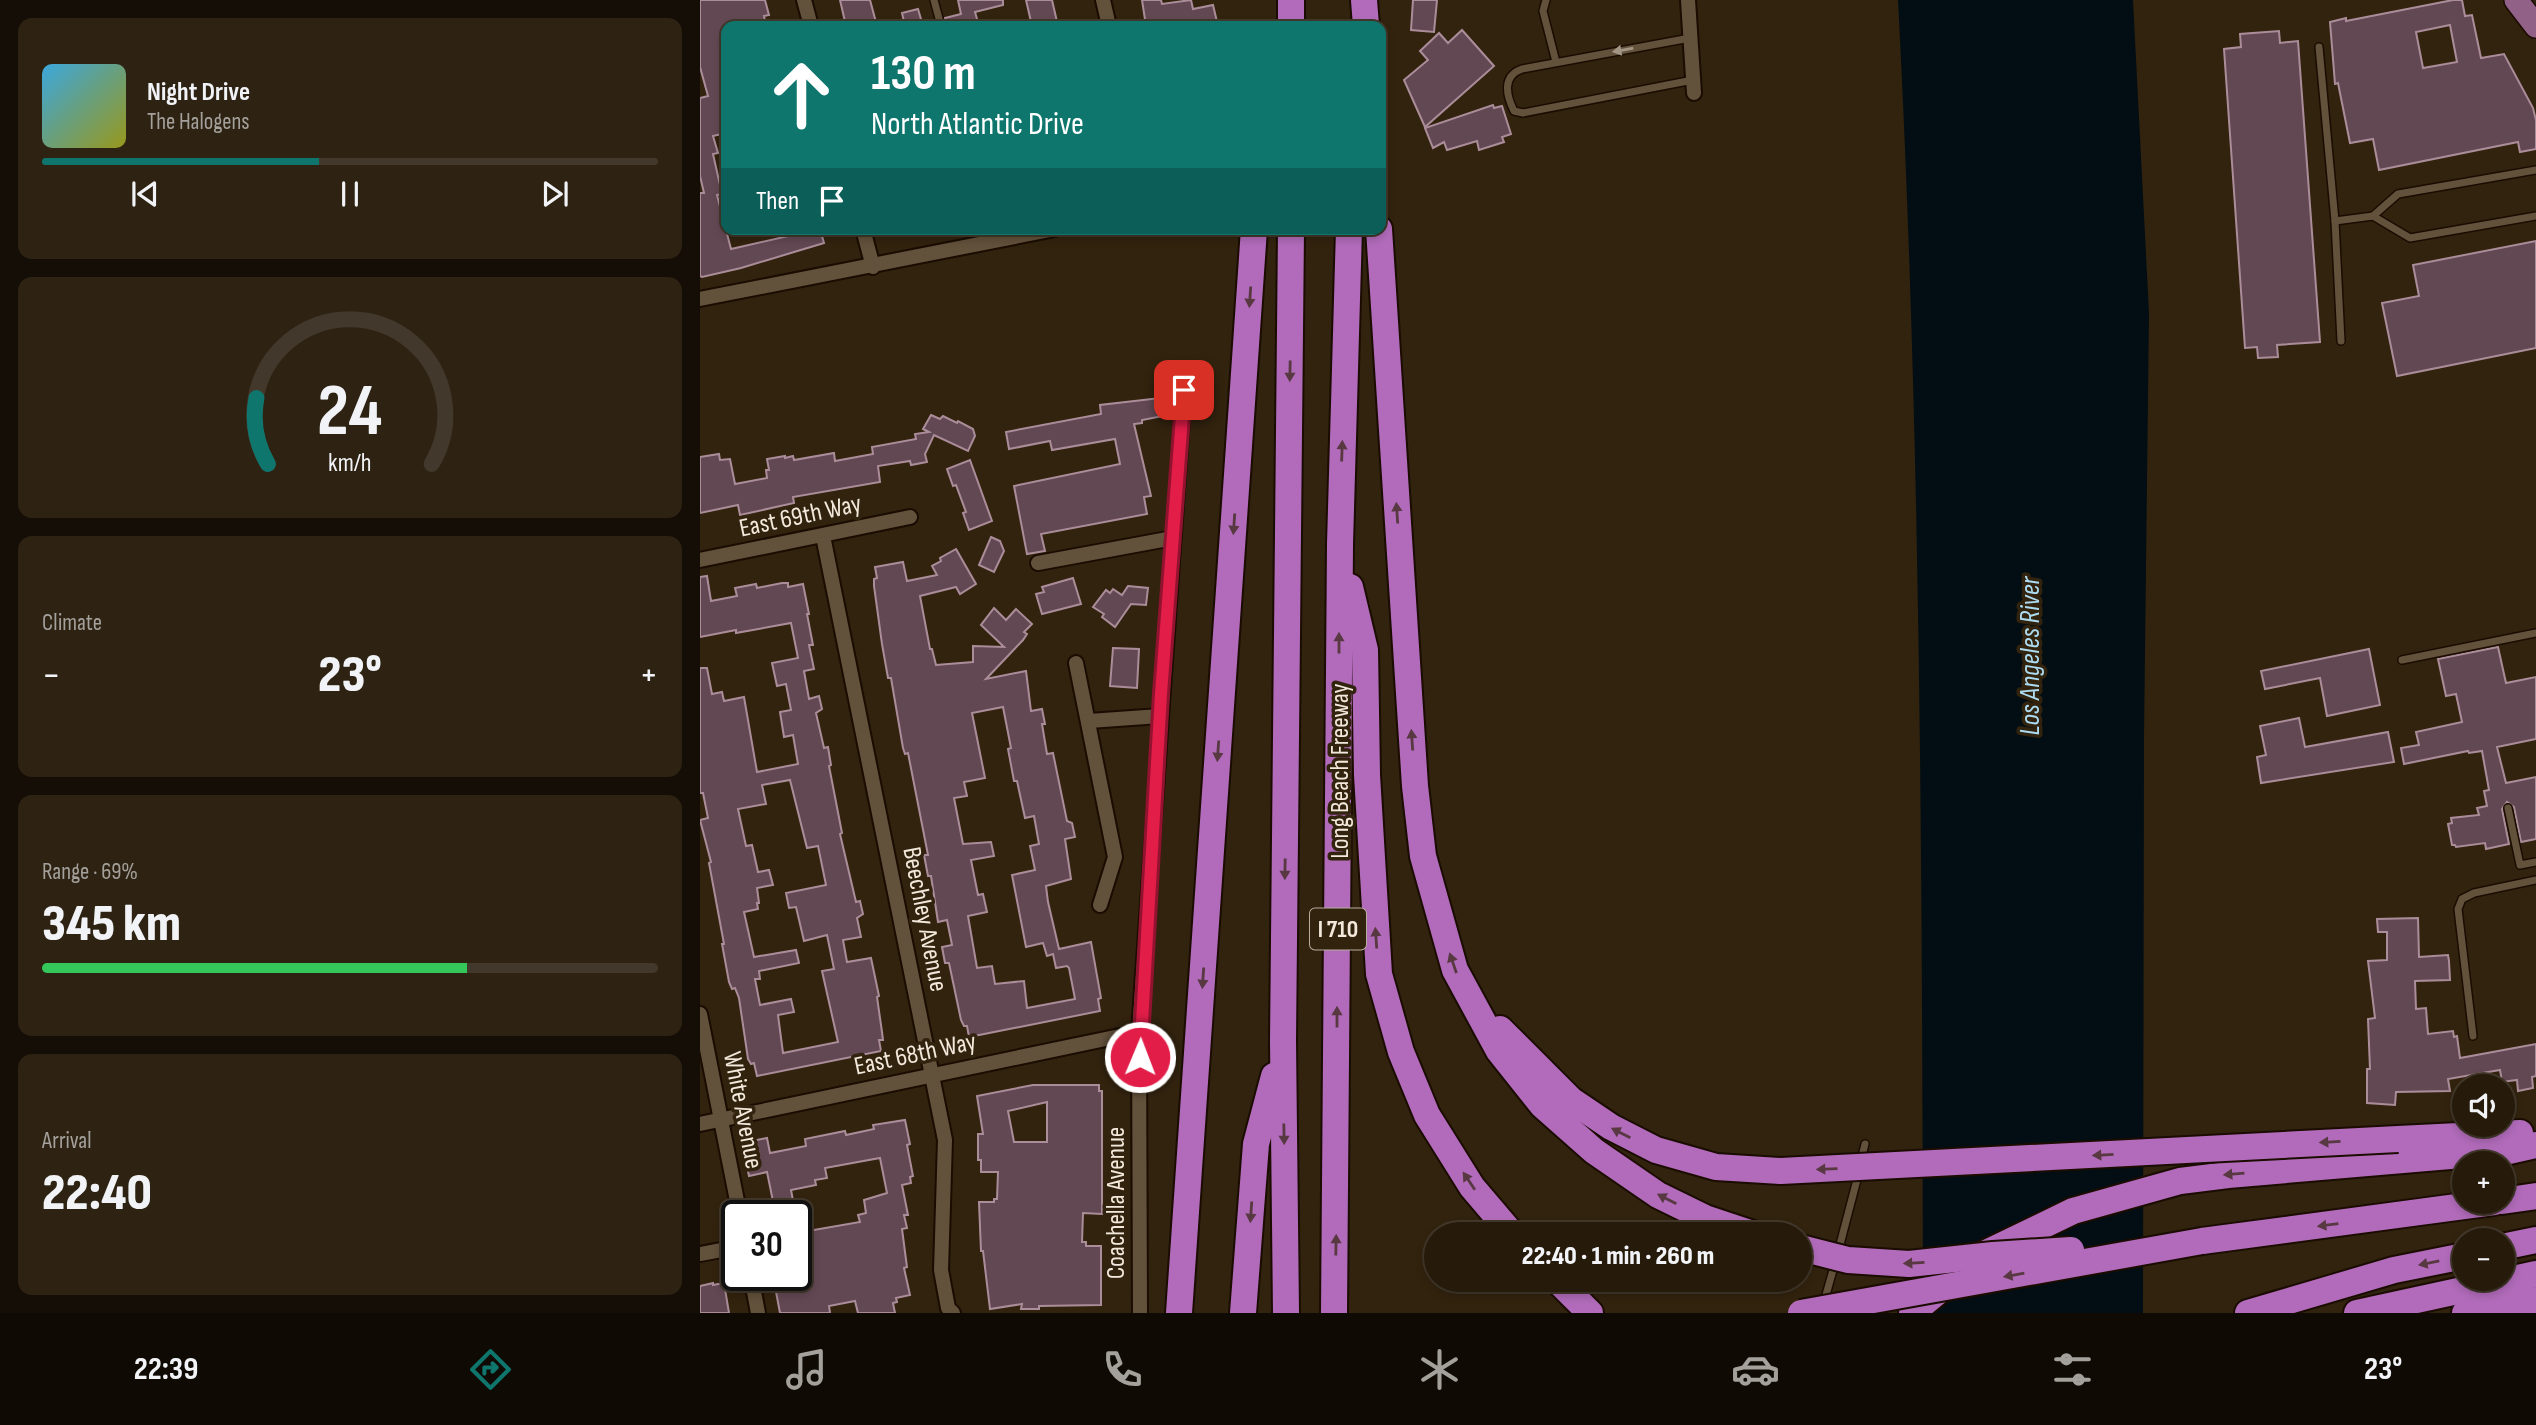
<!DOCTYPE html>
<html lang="en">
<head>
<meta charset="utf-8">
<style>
  :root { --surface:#261a0a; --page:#2e2313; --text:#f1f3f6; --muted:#a4a19c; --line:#42382b; --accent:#0f766e }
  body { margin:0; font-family:"Sofia Sans Condensed",sans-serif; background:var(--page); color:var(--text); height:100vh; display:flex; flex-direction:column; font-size:26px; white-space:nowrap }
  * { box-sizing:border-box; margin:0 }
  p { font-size:23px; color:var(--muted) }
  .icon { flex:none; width:38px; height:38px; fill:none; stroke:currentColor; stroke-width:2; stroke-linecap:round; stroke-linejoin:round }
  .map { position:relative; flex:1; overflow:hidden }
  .side { display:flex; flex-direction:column; gap:18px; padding:18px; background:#150e06; width:700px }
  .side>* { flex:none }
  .top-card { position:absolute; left:21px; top:21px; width:665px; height:214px; border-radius:14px; box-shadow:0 4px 10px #0003,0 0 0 2px var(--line); background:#0f766e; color:#fff; overflow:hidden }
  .buttons { position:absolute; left:1752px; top:1074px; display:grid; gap:14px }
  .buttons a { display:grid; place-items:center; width:63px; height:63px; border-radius:50%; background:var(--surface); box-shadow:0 4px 10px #0003,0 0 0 2px var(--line); font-size:35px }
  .speed { position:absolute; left:21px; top:1200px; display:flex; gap:14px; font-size:35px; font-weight:700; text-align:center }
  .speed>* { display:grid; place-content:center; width:91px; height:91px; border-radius:50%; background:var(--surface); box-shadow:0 4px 10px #0003,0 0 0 2px var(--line); line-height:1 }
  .speed .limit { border:4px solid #111; border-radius:10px; background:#fff; color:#111 }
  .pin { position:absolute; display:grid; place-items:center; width:60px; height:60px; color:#fff; margin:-30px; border-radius:14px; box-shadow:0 4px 10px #0006 }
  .me { position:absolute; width:77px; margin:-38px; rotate:1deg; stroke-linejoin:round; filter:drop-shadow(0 0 5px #0008) }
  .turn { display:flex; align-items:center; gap:24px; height:147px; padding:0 35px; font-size:32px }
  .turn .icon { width:91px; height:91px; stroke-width:2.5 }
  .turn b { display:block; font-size:49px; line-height:60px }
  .then { display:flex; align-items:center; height:66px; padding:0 35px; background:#0003; gap:14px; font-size:26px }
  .big { font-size:52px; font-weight:800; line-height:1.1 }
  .side .widget { flex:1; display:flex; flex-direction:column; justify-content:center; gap:10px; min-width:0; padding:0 24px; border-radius:14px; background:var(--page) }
  .side .dial { align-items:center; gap:0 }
  .dial svg { height:182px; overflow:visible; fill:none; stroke:var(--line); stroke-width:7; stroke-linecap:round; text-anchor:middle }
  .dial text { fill:var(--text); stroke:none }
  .song { display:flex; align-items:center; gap:21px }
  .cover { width:84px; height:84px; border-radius:10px; background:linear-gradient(135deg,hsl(200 70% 55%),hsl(60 70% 35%)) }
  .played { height:7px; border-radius:4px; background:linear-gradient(90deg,var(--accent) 45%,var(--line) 45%) }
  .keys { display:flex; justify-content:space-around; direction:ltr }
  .heat { display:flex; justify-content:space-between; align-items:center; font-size:38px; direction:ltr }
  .charge { height:10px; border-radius:5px; background:linear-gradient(90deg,#34c759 69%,var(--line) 0) }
  .trip { position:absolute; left:724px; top:1222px; width:388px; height:70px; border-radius:35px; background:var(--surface); box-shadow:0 4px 10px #0003,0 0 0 2px var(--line); font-weight:800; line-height:70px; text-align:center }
  .dock { display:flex; height:112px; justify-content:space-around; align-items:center; background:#0f0a04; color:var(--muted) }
  .dock .icon { width:49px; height:49px }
  .dock .active { color:var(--accent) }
  .dock b { font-size:32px; color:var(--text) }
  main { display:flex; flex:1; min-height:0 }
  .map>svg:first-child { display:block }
  .water { fill:#030e14 }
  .building { fill:#624853; stroke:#ab8d9a; stroke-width:2; fill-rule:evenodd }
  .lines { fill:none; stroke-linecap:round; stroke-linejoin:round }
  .lane-casing { stroke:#1a0c00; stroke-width:10 }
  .street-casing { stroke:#1a0c00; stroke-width:18 }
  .primary-casing { stroke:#1a0c00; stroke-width:26 }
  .highway-casing { stroke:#1a0c00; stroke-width:30 }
  .lane { stroke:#62513b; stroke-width:7 }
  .street { stroke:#62513b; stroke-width:14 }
  .primary { stroke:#916187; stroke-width:23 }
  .highway { stroke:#b16bba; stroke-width:26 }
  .highway-bridge-casing { stroke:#1a0c00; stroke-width:30; stroke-linecap:butt }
  .highway-bridge { stroke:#b16bba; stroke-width:26 }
  .oneway { fill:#a39583 }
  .oneway2 { fill:#583942 }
  .route-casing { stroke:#92132f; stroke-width:18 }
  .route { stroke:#e11d48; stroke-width:12 }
  .labels { text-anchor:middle; stroke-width:7; stroke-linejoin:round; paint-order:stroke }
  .shield { fill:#32230e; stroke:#b8ad9e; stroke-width:2 }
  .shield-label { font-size:24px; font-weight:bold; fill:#f2e8db }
  .street-label { font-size:26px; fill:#f2e8db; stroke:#32230e }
  .water-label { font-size:28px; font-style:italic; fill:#addbf1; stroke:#32230e }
</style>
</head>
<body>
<main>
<section class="side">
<div class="widget">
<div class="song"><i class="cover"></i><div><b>Night Drive</b><p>The Halogens</p></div></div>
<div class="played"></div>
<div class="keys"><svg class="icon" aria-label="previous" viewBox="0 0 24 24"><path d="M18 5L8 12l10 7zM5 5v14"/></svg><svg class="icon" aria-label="pause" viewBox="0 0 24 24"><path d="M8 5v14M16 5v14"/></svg><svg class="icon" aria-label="next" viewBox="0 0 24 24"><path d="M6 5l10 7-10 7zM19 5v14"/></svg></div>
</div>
<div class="widget dial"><svg viewBox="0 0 100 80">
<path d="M14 69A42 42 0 1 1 86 69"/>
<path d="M14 69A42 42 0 0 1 9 40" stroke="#0f766e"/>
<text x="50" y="56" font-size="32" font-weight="700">24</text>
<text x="50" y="72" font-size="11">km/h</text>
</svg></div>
<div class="widget"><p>Climate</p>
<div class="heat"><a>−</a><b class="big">23°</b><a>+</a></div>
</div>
<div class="widget"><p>Range · 69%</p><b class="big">345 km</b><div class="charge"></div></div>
<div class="widget"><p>Arrival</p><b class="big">22:40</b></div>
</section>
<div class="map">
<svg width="1836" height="1313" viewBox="0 0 1836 1313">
  <rect width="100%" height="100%" fill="#32230e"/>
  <path class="water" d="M1198,0H1433L1449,313L1444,738L1443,1313H1223C1222,875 1221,438 1198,0Z"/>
  <g class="building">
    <polygon points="0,0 65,0 69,15 64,16 66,26 26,26 26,133 13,136 18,153 13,154 22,194 17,195 31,249 97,234 96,229 120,229 124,243 41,268 2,277 0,276 0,193 4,193 0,176 0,98 8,96 0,67"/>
    <polygon points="140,0 170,0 177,26 146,26"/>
    <polygon points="258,0 303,0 303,5 275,12 279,26 247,26 245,18 261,14"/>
    <polygon points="326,0 352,0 358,26 332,26"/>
    <polygon points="442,0 461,0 462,4 491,0 493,9 513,5 518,26 446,26"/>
    <polygon points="713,0 737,0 734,32 711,30"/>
    <path d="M1753,0H1762L1765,16L1772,15L1781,58L1804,54L1833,108L1836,120V149L1820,152L1818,142L1679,170L1673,139L1650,143L1638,83L1635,84L1630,22L1646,18V21ZM1750,25L1757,62L1723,68L1716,32Z"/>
    <polygon points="218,9 223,26 205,26 202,13"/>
    <polygon points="762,30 794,66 725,127 704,80 728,60 720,51 739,33 748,43"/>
    <polygon points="1579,31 1580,43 1598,41 1620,342 1577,345 1578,357 1558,358 1557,347 1545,348 1524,49 1541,47 1540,34"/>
    <polygon points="793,105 794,108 802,106 811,134 802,137 804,142 779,150 777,141 747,150 744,142 733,148 725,128"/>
    <polygon points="1836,241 1836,348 1697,376 1682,303 1719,296 1713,265"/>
    <polygon points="460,398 463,416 442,420 442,423 434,424 451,496 444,497 447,514 341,534 345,551 327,554 314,486 420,464 415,439 352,450 350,441 309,449 306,432 401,414 400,405"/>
    <polygon points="231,415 240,419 243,416 257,423 258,421 273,429 275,436 268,451 234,435 225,454 227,462 211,465 210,461 178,466 180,482 93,497 94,503 40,515 38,505 0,513 0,457 19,454 20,460 30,459 35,484 67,478 66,470 69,470 67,459 85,456 85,458 93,456 94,460 134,453 135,461 173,454 172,447 216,439 215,434 229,432 223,429"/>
    <polygon points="270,460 292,521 269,530 263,513 266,512 256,485 253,486 247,469"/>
    <polygon points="291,537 300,541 304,551 294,572 279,565"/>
    <path d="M256,549L276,584L260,594L256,587L220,596L230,649H232L236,665L273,662V646L304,647L281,625L294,608L306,620L316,609L332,624L324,632L327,634L323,640L286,679L326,671L331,711L342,709L345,724H342L347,754L353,753L367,821L372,823L375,837L365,839L371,879L346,886L348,902L359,949L391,942L401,998L398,999L400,1011L269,1037L267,1026H264L261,1020L249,963H245L242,947L252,945L247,920L238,922L231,876H228L224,855H228L208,753L205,754L203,748L191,678H188L182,644L174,586V579L177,578L175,567L203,562L207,581L237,575L232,566L241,561L240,558ZM303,707L311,748L308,749L314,781H317L325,818L334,816L339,844L330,846L335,870L312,875L326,947L343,943L347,956L353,954L356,968L367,966L369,968L375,999L327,1008L324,981L295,984L292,966L277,968L268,916L287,912L283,894L278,895L271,860L294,856L291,842L263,844L254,798L267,796L264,782L285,778L272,713Z"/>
    <path d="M7,576L11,601L37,596L35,588L56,584L57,588L82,583H88V587L103,584L109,614H107L113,645H109L114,669L104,671L109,699L119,696L122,709L116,713L124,748L128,747L131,765L129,766L142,833L140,834L156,902L160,901L163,914L157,918L161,937L143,940L147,962L171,958L179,996L177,997L182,1032L183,1040H179L181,1051L57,1076L54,1063L51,1064L48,1059L39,998L35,988L32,989L29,982L22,944H24L9,863L11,862L0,820L8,818L3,793H0V668H7L12,694L22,692L24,701L44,697L57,772L98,764L93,735L84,737L80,712L91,710L86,684L77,686L72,663L98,658L91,623L36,633V630L0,637V577ZM90,780L107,848L118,846L126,885L86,893L89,908L96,907L104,941L127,935L134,969L122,971L138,1042L83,1053L78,1015L94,1012L91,999L60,1005L55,979H60L59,971L99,963L96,950L54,957L44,912L58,909L57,903H59L57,888L73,885L69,870L58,872L52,845L46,846L38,809L66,804L62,785Z"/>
    <polygon points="373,578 381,604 342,614 336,594 344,592 342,587"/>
    <polygon points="428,586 448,588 446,605 431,604 415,627 402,617 404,614 393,607 406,590 410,593 413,589 422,595"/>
    <polygon points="1798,647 1806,683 1836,677 1836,739 1797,747 1806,783 1836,777 1836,839 1821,842 1814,807 1807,802 1802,809 1809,844 1786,849 1785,843 1756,847 1755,845 1752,845 1748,824 1752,823 1751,818 1779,815 1777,808 1787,806 1784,791 1789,790 1782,751 1769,753 1768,751 1704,764 1701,748 1719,745 1716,732 1762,722 1756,694 1746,696 1738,659"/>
    <polygon points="413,648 439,649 437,688 410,686"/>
    <polygon points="1669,649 1680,705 1627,716 1620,678 1565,689 1561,671"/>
    <polygon points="1599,718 1605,747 1688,732 1694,762 1561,783 1557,757 1566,755 1560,726"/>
    <polygon points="1718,918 1719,957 1748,955 1749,961 1750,980 1715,981 1716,1009 1726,1008 1728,1034 1753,1031 1754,1037 1757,1036 1760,1058 1836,1044 1836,1076 1832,1077 1833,1088 1818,1091 1817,1080 1802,1082 1800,1070 1748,1079 1750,1091 1696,1092 1695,1105 1667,1103 1667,1069 1670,1069 1668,1019 1675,1018 1668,961 1687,960 1687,932 1678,932 1677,919"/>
    <path d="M333,1085H399V1091H402V1214L383,1213L382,1242H386V1246H401V1305L339,1306V1309H321L322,1304L290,1309L283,1251H281L279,1202H294V1199H297L298,1172H281V1160H278V1134H283L277,1096ZM347,1102V1142H314L308,1111Z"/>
    <polygon points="205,1120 210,1144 207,1145 213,1176 210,1177 211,1183 202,1185 208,1215 204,1215 207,1228 202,1229 207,1267 204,1268 210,1295 196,1298 197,1302 193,1303 195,1313 158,1313 155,1301 129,1306 130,1313 80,1313 73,1276 96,1276 96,1233 160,1222 158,1215 166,1213 164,1200 187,1193 180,1158 125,1168 127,1178 115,1180 116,1185 91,1190 96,1216 76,1216 67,1172 49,1176 42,1143 67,1138 70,1153 106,1146 105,1139 145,1131 146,1135 174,1129 173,1125"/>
    <polygon points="13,1283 13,1285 24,1283 29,1313 0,1313 0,1286"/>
  </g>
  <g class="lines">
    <defs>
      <g id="lane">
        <polyline points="234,0 241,26"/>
        <polyline points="846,0 843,11 856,62"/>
        <path d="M990,38L822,69C802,76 806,95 814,111L823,113L993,80"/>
        <polyline points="1619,47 1635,221 1641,341"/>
        <polyline points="1673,216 1710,238 1836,216"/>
        <polyline points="1635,221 1673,216 1698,194 1836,170"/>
        <polyline points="1702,660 1836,633"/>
        <polyline points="1808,808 1820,865 1836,862"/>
        <polyline points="1773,1036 1758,909 1762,899 1774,893 1836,880"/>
        <polyline points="1161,1160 1165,1144"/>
        <polyline points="1138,1252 1159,1172"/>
        <polyline points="1124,1302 1135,1263"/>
      </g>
      <g id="street">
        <polyline points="104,0 111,26"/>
        <polyline points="403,0 409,26"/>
        <polyline points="988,0 994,93"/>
        <polyline points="163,229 173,267"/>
        <polyline points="0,299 355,229"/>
        <polyline points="123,536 245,1140 241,1270 248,1308 253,1313"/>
        <polyline points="0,560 210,517"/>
        <polyline points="338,563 473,538"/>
        <polyline points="376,663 415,857 400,905"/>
        <polyline points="389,721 460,716"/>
        <polyline points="0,1014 40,1216"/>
        <polyline points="0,1124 439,1032"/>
        <polyline points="0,1254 37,1247"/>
        <polyline points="51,1276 58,1313"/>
        <polyline points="440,1313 439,1032 484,390"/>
      </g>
      <polyline id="primary" points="1816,0 1836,26"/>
      <g id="highway">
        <polyline points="664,0 666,26"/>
        <polyline points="591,26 591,0"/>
        <polyline points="679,229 715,786 723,856 755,970 799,1051 842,1105 894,1151 958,1195 1005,1218 1053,1234"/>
        <polyline points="650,587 665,650 667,775 679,974 701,1052 727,1115 772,1187 812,1234"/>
        <polyline points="800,1029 871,1100 911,1127 956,1150 1016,1167 1081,1171"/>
        <polyline points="1698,1139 1820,1133"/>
        <polyline points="1802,1201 1836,1196"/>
        <polyline points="1502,1241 1794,1202"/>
        <polyline points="1802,1247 1836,1240"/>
        <polyline points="1280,1256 1373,1211 1480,1181 1528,1175 1809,1151 1836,1145"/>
        <polyline points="856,1279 890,1313"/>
        <polyline points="479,1313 554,229"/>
        <polyline points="543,1313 556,1144 574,1076"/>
        <polyline points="586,1313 583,1041 591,229"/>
        <polyline points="634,1313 640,544 649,229"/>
        <polyline points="1212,1313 1248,1283"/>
        <polyline points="1548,1313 1694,1270 1764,1256"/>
        <polyline points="1657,1313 1836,1274"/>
        <polyline points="1765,1313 1836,1300"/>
      </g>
    </defs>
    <use href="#lane" class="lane-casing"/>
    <use href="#street" class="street-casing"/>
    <use href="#primary" class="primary-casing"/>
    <use href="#highway" class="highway-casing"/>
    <use href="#lane" class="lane"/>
    <use href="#street" class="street"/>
    <use href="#primary" class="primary"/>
    <use href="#highway" class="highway"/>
    <defs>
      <g id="highway-bridge">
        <polyline points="1081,1171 1698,1139"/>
        <polyline points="1101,1248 1148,1260 1209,1264 1293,1255 1371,1250"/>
        <polyline points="1101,1313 1502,1241"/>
      </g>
    </defs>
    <use href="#highway-bridge" class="highway-bridge-casing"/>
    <use href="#highway-bridge" class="highway-bridge"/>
  </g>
  <defs><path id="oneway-solid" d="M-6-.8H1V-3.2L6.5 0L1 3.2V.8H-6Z" transform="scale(1.75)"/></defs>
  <use class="oneway" href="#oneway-solid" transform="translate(923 50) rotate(170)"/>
  <g class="oneway2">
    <use href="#oneway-solid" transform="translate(550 297) rotate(94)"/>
    <use href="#oneway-solid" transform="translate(590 371) rotate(91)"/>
    <use href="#oneway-solid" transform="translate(642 451) rotate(-88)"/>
    <use href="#oneway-solid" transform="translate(697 513) rotate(-94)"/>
    <use href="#oneway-solid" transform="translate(534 524) rotate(94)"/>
    <use href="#oneway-solid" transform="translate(639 643) rotate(-90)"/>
    <use href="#oneway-solid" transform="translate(712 740) rotate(-94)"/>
    <use href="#oneway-solid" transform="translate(518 751) rotate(94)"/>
    <use href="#oneway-solid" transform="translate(585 869) rotate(91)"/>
    <use href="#oneway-solid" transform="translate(676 938) rotate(-94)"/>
    <use href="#oneway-solid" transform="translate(753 963) rotate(-109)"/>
    <use href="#oneway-solid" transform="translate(503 978) rotate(94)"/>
    <use href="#oneway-solid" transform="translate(637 1017) rotate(-90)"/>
    <use href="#oneway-solid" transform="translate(921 1133) rotate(-153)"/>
    <use href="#oneway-solid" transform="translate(584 1134) rotate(89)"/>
    <use href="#oneway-solid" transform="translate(1630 1142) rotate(177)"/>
    <use href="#oneway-solid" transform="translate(1403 1155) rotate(177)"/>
    <use href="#oneway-solid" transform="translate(1127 1169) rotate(178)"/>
    <use href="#oneway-solid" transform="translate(1534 1174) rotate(175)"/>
    <use href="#oneway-solid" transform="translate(769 1181) rotate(-124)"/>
    <use href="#oneway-solid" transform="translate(967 1199) rotate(-153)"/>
    <use href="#oneway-solid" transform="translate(551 1212) rotate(94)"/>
    <use href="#oneway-solid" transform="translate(1628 1225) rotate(173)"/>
    <use href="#oneway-solid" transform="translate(636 1245) rotate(-89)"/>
    <use href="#oneway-solid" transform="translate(1214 1263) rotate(177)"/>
    <use href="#oneway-solid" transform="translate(1729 1263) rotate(168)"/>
    <use href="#oneway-solid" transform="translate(1314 1275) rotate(170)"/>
  </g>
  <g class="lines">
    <defs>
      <polyline id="route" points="440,1057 461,694 484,390"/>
    </defs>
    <use href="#route" class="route-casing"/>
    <use href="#route" class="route"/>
  </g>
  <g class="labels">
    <rect class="shield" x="610" y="908.5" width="56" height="41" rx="5"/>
    <g class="shield-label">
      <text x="638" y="937">I 710</text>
    </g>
    <g class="street-label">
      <text transform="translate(100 515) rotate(-12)" y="9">East 69th Way</text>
      <text transform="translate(639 771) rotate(-90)" y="9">Long Beach Freeway</text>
      <text transform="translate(226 919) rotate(79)" y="9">Beechley Avenue</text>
      <text transform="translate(215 1053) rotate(-12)" y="9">East 68th Way</text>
      <text transform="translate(44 1110) rotate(79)" y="9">White Avenue</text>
      <text transform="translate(415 1203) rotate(-90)" y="9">Coachella Avenue</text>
    </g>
    <g class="water-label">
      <text transform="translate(1329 656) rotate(-90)" y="10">Los Angeles River</text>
    </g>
  </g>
</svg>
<div class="buttons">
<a><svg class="icon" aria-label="sound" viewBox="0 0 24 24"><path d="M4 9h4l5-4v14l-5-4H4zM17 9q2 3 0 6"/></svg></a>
<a>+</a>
<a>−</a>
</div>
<div class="speed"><div class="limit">30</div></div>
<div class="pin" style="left:484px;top:390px;background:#d93025"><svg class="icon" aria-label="arrive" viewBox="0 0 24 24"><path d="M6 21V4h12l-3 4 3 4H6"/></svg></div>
<svg class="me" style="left:440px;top:1057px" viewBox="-20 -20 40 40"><circle r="17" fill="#e11d48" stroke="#fff" stroke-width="3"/><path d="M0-11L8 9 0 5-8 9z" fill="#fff"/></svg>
<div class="trip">22:40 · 1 min · 260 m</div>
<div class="top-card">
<div class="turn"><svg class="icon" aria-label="ahead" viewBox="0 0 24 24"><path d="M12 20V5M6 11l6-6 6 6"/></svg><div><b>130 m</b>North Atlantic Drive</div></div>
<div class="then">Then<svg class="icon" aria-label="arrive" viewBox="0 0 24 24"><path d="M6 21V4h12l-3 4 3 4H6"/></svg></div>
</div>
</div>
</main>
<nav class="dock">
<b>22:39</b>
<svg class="icon active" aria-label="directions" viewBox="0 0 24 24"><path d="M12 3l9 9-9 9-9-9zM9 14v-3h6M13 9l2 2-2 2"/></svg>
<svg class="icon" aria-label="music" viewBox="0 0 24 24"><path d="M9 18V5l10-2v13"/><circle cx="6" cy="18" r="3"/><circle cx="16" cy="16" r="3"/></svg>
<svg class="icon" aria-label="phone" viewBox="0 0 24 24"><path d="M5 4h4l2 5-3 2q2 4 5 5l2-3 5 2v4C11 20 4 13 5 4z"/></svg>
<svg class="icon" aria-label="climate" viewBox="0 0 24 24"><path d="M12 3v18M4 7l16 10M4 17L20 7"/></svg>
<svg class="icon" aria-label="car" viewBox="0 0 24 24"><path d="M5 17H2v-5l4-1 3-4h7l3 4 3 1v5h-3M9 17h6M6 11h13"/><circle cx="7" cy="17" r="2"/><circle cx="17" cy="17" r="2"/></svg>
<svg class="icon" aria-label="filters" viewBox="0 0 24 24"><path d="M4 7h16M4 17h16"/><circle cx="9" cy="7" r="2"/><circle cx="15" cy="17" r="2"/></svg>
<b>23°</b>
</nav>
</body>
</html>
